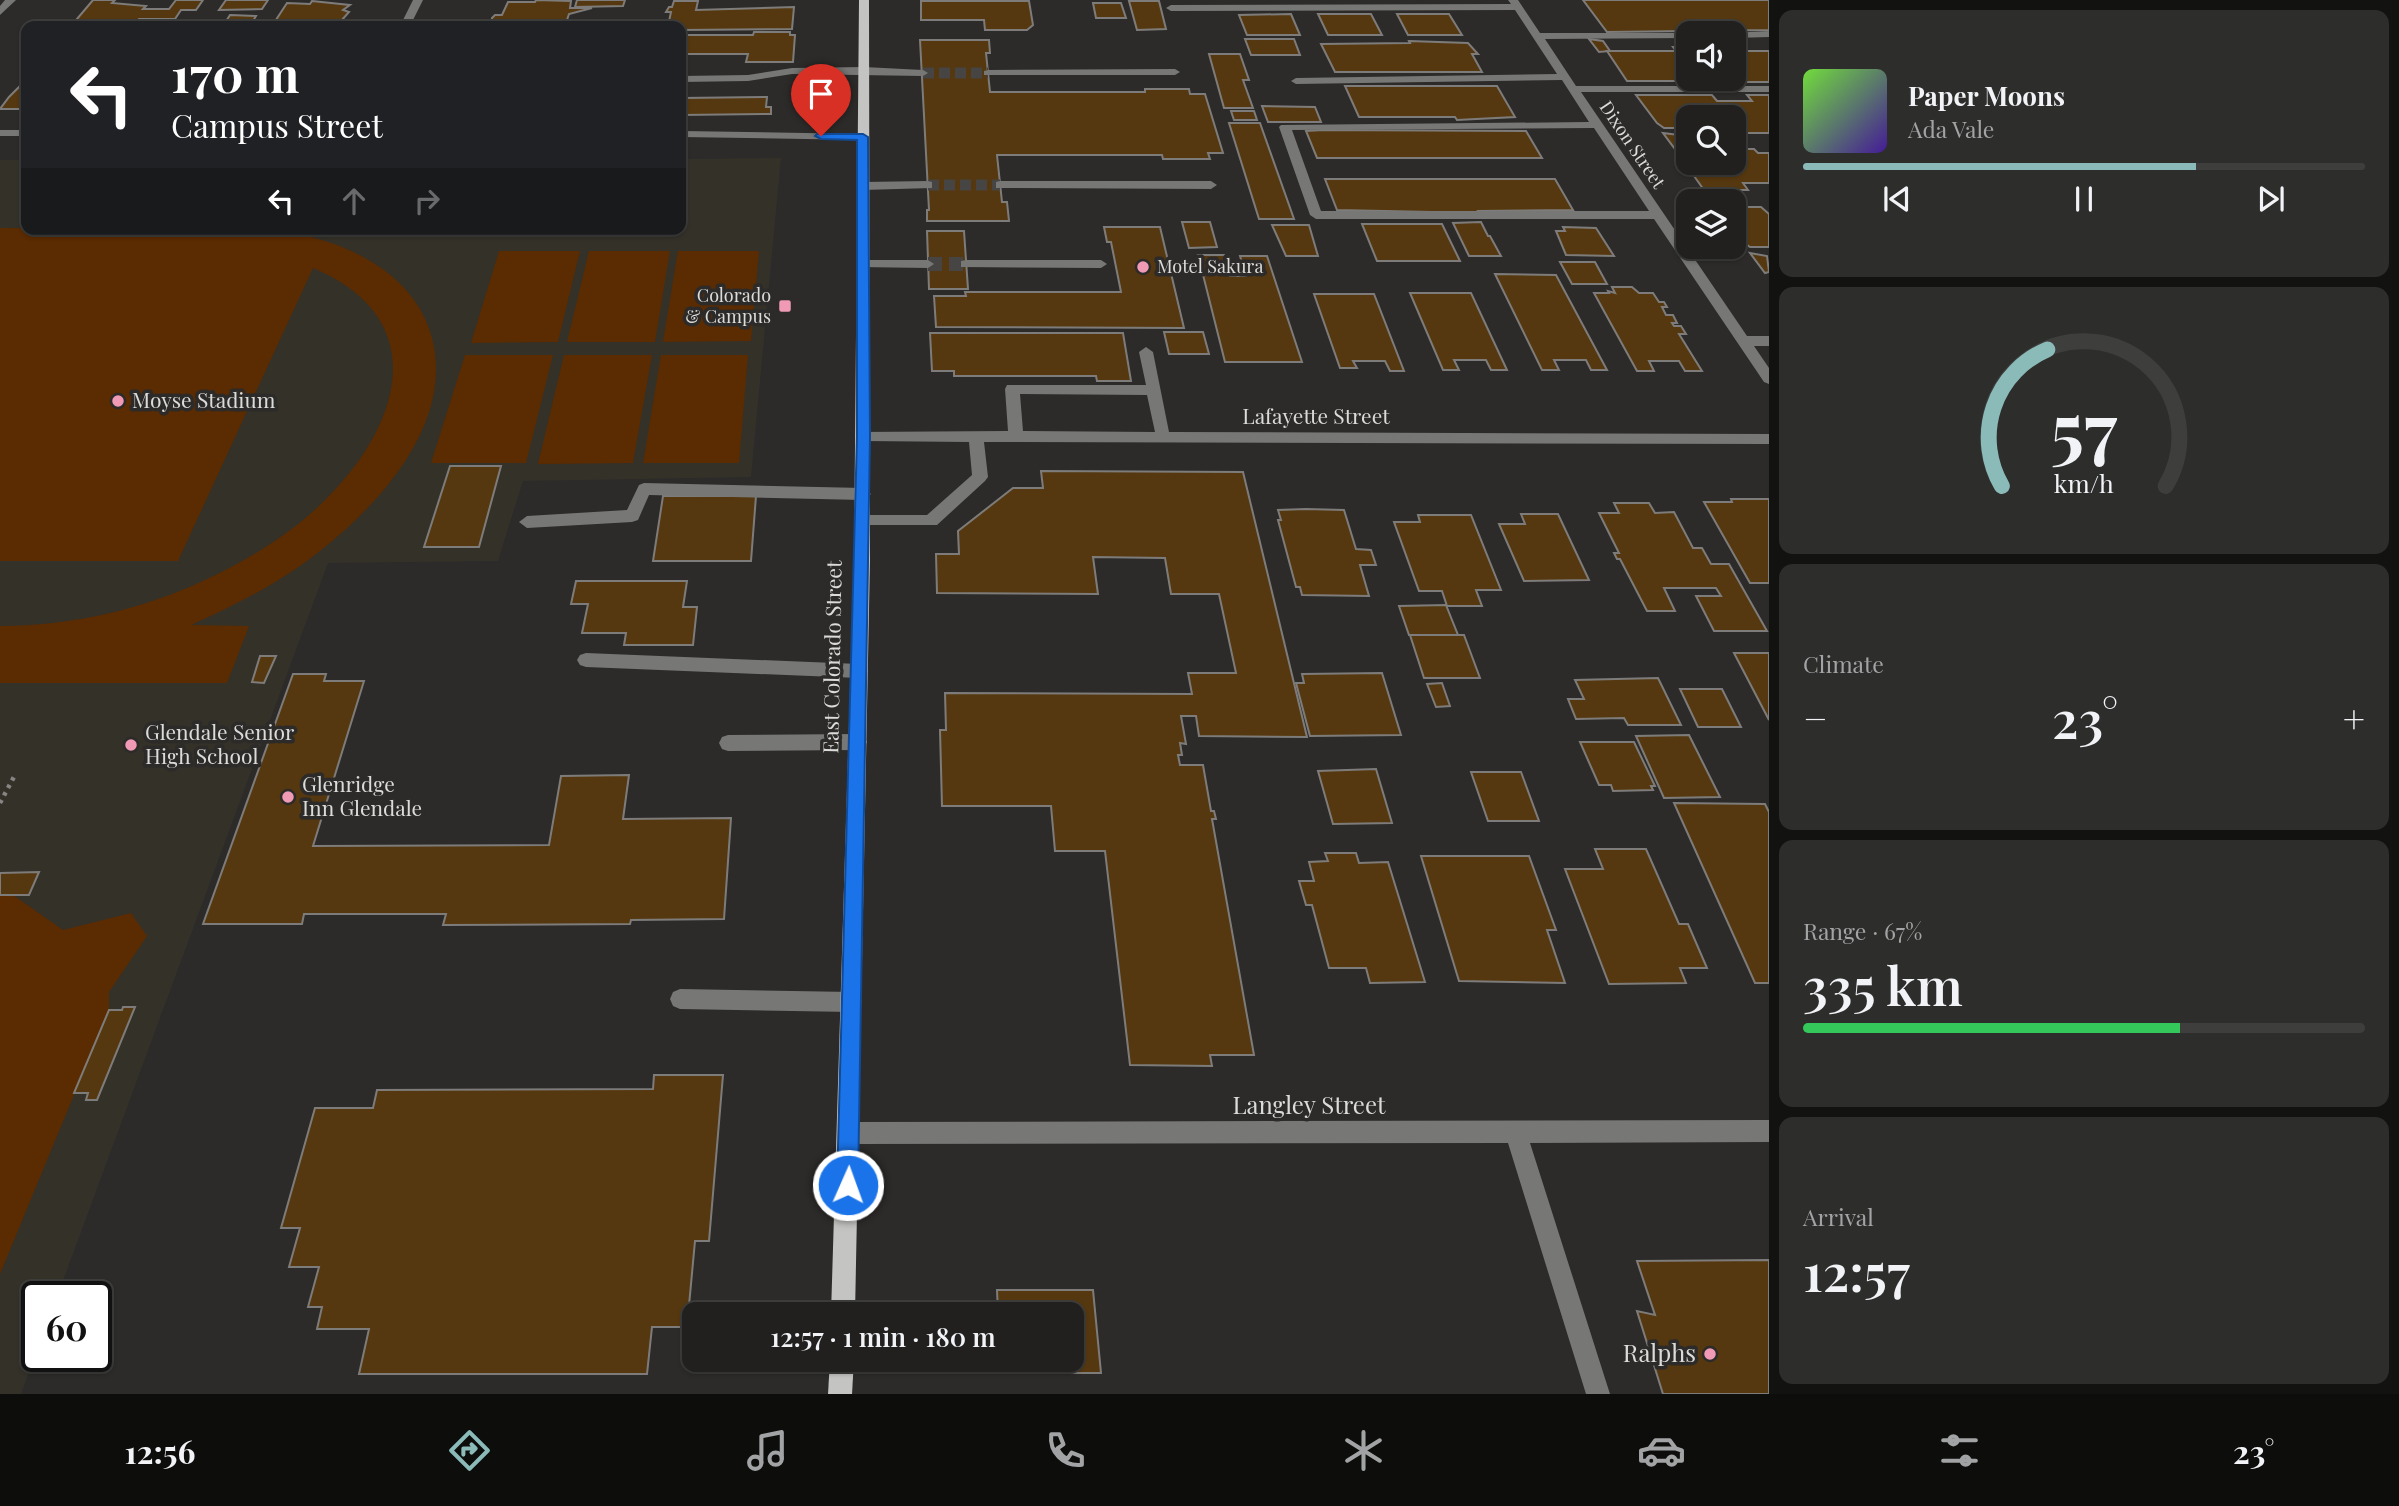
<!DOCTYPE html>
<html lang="en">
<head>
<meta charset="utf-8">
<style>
  :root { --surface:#21201f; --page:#2d2d2c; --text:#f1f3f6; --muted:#a2a3a4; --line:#3e3e3d; --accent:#8bbbb9 }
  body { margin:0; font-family:"Playfair Display",serif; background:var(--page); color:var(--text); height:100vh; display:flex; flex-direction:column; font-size:26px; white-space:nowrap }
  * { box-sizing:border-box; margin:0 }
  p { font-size:23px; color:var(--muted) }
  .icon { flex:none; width:38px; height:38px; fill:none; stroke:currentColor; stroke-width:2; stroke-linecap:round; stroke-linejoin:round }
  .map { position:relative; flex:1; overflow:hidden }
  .drawer { display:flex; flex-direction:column; gap:10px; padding:10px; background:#121211; width:630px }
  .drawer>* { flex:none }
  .banner { position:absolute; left:21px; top:21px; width:665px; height:214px; border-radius:14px; box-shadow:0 2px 5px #0004,0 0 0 2px var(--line); background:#202124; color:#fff; overflow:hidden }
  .fabs { position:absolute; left:1676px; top:21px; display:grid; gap:14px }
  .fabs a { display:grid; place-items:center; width:70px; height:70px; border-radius:14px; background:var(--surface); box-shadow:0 2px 5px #0004,0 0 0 2px var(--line); font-size:35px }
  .speed { position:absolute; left:21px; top:1281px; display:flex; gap:14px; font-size:35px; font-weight:700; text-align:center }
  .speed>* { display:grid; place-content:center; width:91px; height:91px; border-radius:50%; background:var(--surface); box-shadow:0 2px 5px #0004,0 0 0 2px var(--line); line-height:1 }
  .speed .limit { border:4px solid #111; border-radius:10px; background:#fff; color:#111 }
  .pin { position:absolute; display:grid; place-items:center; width:60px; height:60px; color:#fff; margin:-72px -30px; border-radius:50% 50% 50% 0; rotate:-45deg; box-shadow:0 0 7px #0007 }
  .pin .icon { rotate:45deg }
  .me { position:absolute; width:77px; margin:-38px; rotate:2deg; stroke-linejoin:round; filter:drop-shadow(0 0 5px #0008) }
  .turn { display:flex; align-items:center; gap:24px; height:147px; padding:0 35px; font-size:32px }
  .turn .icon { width:91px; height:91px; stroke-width:2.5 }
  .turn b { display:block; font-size:49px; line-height:60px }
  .lanes { display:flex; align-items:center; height:66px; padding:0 35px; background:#0003; justify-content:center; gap:35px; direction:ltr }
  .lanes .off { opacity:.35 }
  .big { font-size:52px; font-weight:600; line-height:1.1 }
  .drawer .widget { flex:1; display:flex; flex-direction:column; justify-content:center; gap:10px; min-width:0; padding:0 24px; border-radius:14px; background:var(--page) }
  .drawer .dial { align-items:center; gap:0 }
  .dial svg { height:182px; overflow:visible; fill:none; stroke:var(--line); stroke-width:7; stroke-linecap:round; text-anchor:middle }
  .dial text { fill:var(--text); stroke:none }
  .song { display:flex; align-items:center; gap:21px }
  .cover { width:84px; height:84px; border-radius:10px; background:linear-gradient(135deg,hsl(100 70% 55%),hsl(260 70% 35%)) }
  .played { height:7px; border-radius:4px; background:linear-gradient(90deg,var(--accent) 70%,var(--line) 70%) }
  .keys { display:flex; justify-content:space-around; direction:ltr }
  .heat { display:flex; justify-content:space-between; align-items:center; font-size:38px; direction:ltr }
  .charge { height:10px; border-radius:5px; background:linear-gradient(90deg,#34c759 67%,var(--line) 0) }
  .trip { position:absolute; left:682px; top:1302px; width:402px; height:70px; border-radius:14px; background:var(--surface); box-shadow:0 2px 5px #0004,0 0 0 2px var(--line); font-weight:600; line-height:70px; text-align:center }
  .dock { display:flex; height:112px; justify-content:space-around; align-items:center; background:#0d0d0c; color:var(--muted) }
  .dock .icon { width:49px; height:49px }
  .dock .current { color:var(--accent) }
  .dock b { font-size:32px; color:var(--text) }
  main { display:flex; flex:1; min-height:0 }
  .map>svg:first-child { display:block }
  .built { fill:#343129 }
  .green { fill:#5b2b01 }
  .building { fill:#55380f; stroke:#7e7c7a; stroke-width:2 }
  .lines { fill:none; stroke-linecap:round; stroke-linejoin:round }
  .minor-tunnel-far1 { stroke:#464543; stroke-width:11; stroke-dasharray:11 5; stroke-linecap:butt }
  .minor-tunnel { stroke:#464543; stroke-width:14; stroke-dasharray:14 7; stroke-linecap:butt }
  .path { stroke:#868583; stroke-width:4.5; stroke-dasharray:3.5 5; stroke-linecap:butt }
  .minor { fill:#777776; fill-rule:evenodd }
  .major { fill:#c4c4c2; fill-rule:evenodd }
  .route { fill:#1a73e8; stroke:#114b97; stroke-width:2 }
  .poi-dot { fill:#f09ab6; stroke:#2c2b29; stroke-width:2.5 }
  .labels { text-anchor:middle; stroke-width:7; stroke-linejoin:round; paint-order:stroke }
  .far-street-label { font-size:18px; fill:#dbdbd9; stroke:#2c2b29 }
  .far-poi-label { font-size:18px; fill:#dbdbd9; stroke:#2c2b29; text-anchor:start }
  .poi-label { font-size:21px; fill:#dbdbd9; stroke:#2c2b29; text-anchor:start }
  .street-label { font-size:21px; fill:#dbdbd9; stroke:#2c2b29 }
  .near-street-label { font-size:24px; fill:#dbdbd9; stroke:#2c2b29 }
  .near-poi-label { font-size:24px; fill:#dbdbd9; stroke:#2c2b29; text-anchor:end }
</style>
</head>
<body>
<main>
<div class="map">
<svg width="1769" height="1394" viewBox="0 0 1769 1394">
  <rect width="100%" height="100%" fill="#2c2b29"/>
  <polygon class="built" points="781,158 751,477 523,481 498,561 328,563 57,1297 37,1297 37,1351 21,1394 0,1394 0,160 26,160 26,229 681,229 681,159"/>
  <g class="green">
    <path d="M0,228C52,228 105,229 158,229C219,229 285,223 342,247C384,264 420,293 432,338C454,422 381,503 320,551C281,582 236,605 191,625L249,626L227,683H0V626C70,626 141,610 205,580C248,560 291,534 324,501C401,426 434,319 313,268L178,561H0Z"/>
    <polygon points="499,251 580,251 558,342 471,343"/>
    <polygon points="589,251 670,251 655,342 567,342"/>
    <polygon points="678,251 759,251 751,341 663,342"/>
    <polygon points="465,355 553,355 526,463 431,463"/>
    <polygon points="564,355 652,355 633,463 538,464"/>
    <polygon points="661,355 748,355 739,463 643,463"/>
    <polygon points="0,895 13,895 63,930 131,913 147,936 109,992 109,1010 0,1274"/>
  </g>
  <g class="building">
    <polygon points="93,0 115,0 112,3 146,6 143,9 169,9 176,0 203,0 196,10 181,10 175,19 139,19 133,26 71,26"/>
    <polygon points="226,0 268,0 262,9 219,10"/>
    <polygon points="536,0 571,1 570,8 592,8 569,14 565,26 491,24 492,18 495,15 502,15 508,2 535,2"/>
    <polygon points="577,0 625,0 623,6 575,7"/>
    <polygon points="1583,0 1769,0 1769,30 1607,32"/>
    <polygon points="312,1 350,5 343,10 349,12 341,21 346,21 343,26 272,26 287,3 310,4"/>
    <polygon points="674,1 698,1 696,10 794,7 792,29 681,30 681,26 668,26 671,12 666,12 669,7 672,7"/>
    <polygon points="921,1 1029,1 1033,25 1027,30 985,30 984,20 921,20"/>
    <polygon points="1129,1 1159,1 1166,29 1137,30"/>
    <polygon points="1093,3 1121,3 1126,18 1096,18"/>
    <polygon points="1291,14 1300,35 1247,35 1239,15"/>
    <polygon points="1318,14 1371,14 1382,35 1328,35"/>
    <polygon points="1397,14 1449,14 1462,35 1408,35"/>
    <polygon points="230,15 256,16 250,26 223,26"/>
    <polygon points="754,32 790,32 790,35 795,35 793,62 746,62 748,54 681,54 681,35 753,35"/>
    <polygon points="1245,39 1294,39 1300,55 1251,55"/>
    <polygon points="1589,39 1603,41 1610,51 1599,52"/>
    <polygon points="920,40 989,40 990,53 986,53 990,92 1145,92 1145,89 1189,89 1190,94 1205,94 1223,153 1208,153 1210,159 1163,159 1162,155 997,155 1002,202 1007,202 1009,221 927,221 927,210 929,210"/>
    <polygon points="1409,41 1468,43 1478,54 1472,54 1482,72 1335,72 1321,44 1410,43"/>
    <polygon points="1673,47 1689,47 1689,79 1699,79 1701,81 1627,81 1607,51 1676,51"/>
    <polygon points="1734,51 1769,51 1769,82 1736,82 1734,79"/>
    <polygon points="1209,54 1240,54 1249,80 1243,80 1253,108 1224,108"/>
    <polygon points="26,80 26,109 0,109 9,97"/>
    <polygon points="1345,86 1497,86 1515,117 1457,120 1455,117 1359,117"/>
    <polygon points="1636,95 1712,95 1717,101 1752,101 1747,95 1769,95 1769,133 1740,133 1734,128 1734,117 1689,117 1689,128 1664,128 1657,123"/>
    <polygon points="767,97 766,107 771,107 771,114 681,115 681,98"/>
    <polygon points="1262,106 1315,107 1321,122 1268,122"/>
    <polygon points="1231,111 1254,111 1257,120 1234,120"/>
    <polygon points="1229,123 1260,123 1294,219 1259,219"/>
    <polygon points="1323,130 1526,131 1542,158 1317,158 1306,131"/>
    <polygon points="1663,133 1679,135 1687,146 1675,149"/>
    <polygon points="1734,149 1754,149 1758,153 1769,153 1769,183 1743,183 1748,190 1704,190 1682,159 1687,159 1683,153 1689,153 1689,163 1734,163"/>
    <polygon points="1325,179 1555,179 1573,210 1478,211 1479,213 1337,210"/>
    <polygon points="1734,207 1761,207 1769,214 1769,247 1750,247 1742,241 1734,230"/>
    <polygon points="1182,222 1210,222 1217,247 1189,248"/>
    <polygon points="1481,222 1488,236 1490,236 1501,256 1469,256 1453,223"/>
    <polygon points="1362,224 1442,224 1460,261 1377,261"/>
    <polygon points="1272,225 1309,225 1318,256 1286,256"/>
    <polygon points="1104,227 1160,227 1184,328 936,327 934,296 966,296 965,292 1121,292 1111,242 1107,242"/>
    <polygon points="1563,227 1596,228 1614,256 1566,255 1556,231 1565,231"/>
    <polygon points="927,231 964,231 968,289 929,289"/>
    <polygon points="1750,253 1767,256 1769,272 1765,273"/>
    <polygon points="1198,255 1224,255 1230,276 1246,276 1240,256 1267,256 1302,362 1225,362"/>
    <polygon points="1560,262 1595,262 1607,284 1572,284"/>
    <polygon points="1495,274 1556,275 1607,370 1591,370 1586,360 1554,360 1559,370 1542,370"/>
    <polygon points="1612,287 1632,287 1639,293 1653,293 1659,302 1664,302 1667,307 1662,307 1666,315 1673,315 1677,323 1672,323 1674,326 1681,326 1686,334 1679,334 1702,371 1685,371 1679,361 1649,361 1654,371 1637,371 1594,293 1609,293 1608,291 1615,293"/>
    <polygon points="1410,293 1471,293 1507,370 1491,370 1486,360 1454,360 1459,370 1443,370"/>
    <polygon points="1314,294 1374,294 1404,371 1390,371 1385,361 1353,361 1357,368 1340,368"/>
    <polygon points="1164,332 1203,332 1209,354 1169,354"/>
    <polygon points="930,333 1123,333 1131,381 1097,381 1096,376 954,376 954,371 932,371"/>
    <polygon points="450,466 501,466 479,547 424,547"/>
    <polygon points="1041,471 1243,472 1307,737 1199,736 1196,716 1181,716 1186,744 1180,743 1182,755 1178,755 1180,765 1203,765 1211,811 1214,811 1216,819 1212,819 1254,1055 1210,1055 1212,1066 1130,1065 1105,851 1055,851 1051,806 942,806 940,730 946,730 945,693 1192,694 1188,673 1236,673 1219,594 1171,594 1165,558 1093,557 1098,594 937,593 936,554 959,554 958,531 1013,488 1043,488"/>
    <polygon points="663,496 756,496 751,561 653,561"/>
    <polygon points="1731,499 1769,499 1769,583 1750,583 1704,502 1732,502"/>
    <polygon points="1614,503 1649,503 1655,513 1674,512 1693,548 1702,548 1711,564 1729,564 1767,631 1714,631 1696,596 1721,596 1716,588 1664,588 1675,611 1647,611 1620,559 1617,559 1614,553 1619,553 1599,513 1619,513"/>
    <polygon points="1306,509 1344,510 1356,549 1371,550 1376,565 1360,565 1369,596 1302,595 1300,587 1296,587 1278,520 1281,520 1278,510"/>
    <polygon points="1521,514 1558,514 1589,580 1524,581 1499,524 1525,524"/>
    <polygon points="1418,515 1471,515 1501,590 1476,590 1482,606 1447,606 1442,591 1419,591 1394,522 1420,522"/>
    <polygon points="576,581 687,581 683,607 697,607 693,645 624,645 626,633 582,633 588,604 571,604"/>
    <polygon points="1446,605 1458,635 1409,635 1399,606"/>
    <polygon points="1410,635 1464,635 1480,678 1424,678"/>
    <polygon points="1734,653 1769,653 1769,720"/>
    <polygon points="260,656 276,656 264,683 252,682"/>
    <polygon points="1382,673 1401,735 1310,736 1296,683 1304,683 1302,674"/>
    <polygon points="293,674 326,674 324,681 364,681 313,846 549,845 561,776 629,775 623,819 731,818 724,919 631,920 630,924 443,925 446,914 304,914 302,924 203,924"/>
    <polygon points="1658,678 1681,725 1628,725 1624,718 1576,719 1568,699 1584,699 1575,680"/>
    <polygon points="1442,683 1450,706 1436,707 1427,684"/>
    <polygon points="1680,689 1722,689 1741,727 1698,727"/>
    <polygon points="1689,735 1720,797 1664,798 1636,736"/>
    <polygon points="1580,742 1634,742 1655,786 1651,786 1653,790 1613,791 1611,785 1599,785"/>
    <polygon points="1376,769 1392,823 1333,824 1318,771"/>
    <polygon points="1471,772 1521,772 1539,821 1488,821"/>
    <polygon points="1674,803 1765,804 1769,812 1769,983 1755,983"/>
    <polygon points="1595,849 1646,849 1679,924 1688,924 1707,968 1680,968 1686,983 1609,984 1565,869 1603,869"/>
    <polygon points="1325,853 1356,853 1359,863 1388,862 1425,982 1370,983 1366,968 1329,968 1312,905 1306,905 1299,881 1314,881 1309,862 1328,861"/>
    <polygon points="1421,856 1529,856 1556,930 1547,930 1565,983 1459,981"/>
    <polygon points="39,872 29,895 0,895 0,873"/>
    <polygon points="123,1007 135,1007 97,1100 86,1100 88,1093 74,1093 109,1010 122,1010"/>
    <polygon points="654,1075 723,1075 709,1241 695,1241 687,1327 652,1327 647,1374 359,1374 369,1329 317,1329 322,1307 308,1307 319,1267 289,1267 300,1228 281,1228 315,1108 373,1108 377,1090 653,1089"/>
    <polygon points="1769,1260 1769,1394 1663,1394 1637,1311 1655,1315 1637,1261"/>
    <polygon points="997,1290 1093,1290 1101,1373 1042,1373 1041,1366 1000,1366 1000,1360 1073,1360 1073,1314 998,1314"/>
  </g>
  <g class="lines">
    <g class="minor-tunnel-far1">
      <polyline points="923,73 988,73"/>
      <polyline points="928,185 1000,185"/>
    </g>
    <polyline class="minor-tunnel" points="928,264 966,264"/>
    <polyline class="path" points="0,803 15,775"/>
    <g class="minor">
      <polygon points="5,0 16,0 0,15 0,6"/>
      <polygon points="413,0 423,0 410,26 400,26"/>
      <path d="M1508,0H1518L1540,33H1693H1689V38L1545,39L1576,86H1769V92H1581L1747,336H1769V346H1754L1769,368V384L1764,382L1654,219H1316L1310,215L1279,127L1281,125L1589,122L1562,80L1296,84L1291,81L1296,78L1557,74L1515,10L1171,11L1166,8L1171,5L1511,4ZM1594,128L1649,211H1321L1292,130Z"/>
      <polygon points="1769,31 1769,37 1734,38 1734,33 1730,33"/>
      <polygon points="864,67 923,70 928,73 923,76 792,74 748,81 681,82 681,76 748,75 792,68"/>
      <polygon points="988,70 1175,69 1180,72 1175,75 984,75 984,71"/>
      <rect x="0" y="130" width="26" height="6"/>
      <polygon points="681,131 863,134 869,137 863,140 681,137"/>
      <polygon points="928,181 932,182 932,188 863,190 857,186 863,182"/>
      <polygon points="1000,181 1211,181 1217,185 1211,189 996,188 996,182"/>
      <polygon points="864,260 928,260 934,264 928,268 859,267 858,264"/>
      <polygon points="966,260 1101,260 1107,264 1101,268 961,267 961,261"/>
      <path d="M1146,347L1153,352L1169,432L1769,434V444L984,442L988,477L985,481L937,525H856L854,521L862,515H927L972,475L969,442L863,441L858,440L856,436L858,432L1008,431L1005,389L1007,385H1146L1139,352ZM1020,394L1147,395L1155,432L1023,431Z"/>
      <polygon points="644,483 863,488 871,494 863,500 649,495 638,520 632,522 527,528 519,522 527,516 627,510 639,485"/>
      <polygon points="586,653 859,664 865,666 868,671 865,676 859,678 586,667 580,665 577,660 580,655"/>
      <polygon points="858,734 864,736 867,742 864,748 858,750 728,751 722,749 719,743 722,737 728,735"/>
      <polygon points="680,989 852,992 859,995 862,1002 859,1009 852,1012 680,1009 673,1006 670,999 673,992"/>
      <polygon points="1769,1120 1769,1142 1530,1143 1610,1394 1586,1394 1508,1143 849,1144 841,1141 838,1133 841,1125 849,1122"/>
    </g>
    <g class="major">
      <polygon points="859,0 869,0 870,559 855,1314 831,1314 854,559"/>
      <polygon points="830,1360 854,1360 852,1394 828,1394"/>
    </g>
  </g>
  <polygon class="route" points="817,134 863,134 868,137 870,436 858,1185 855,1192 848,1195 840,1192 837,1185 857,436 857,140 821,139 815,136"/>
  <g class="poi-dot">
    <circle cx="1143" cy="267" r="7"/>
    <rect x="778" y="299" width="14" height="14" rx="3.5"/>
    <circle cx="118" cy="401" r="7"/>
    <circle cx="131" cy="745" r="7"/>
    <circle cx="288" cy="797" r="7"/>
    <circle cx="1710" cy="1354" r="7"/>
  </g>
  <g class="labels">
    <g class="far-street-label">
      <text transform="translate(1632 145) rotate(56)" y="6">Dixon Street</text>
    </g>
    <g class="far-poi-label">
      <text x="1157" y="273">Motel Sakura</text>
      <text x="771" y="302" text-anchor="end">Colorado<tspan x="771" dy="21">&amp; Campus</tspan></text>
    </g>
    <g class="poi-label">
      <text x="132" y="408">Moyse Stadium</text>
      <text x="145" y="740">Glendale Senior<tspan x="145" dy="24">High School</tspan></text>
      <text x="302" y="792">Glenridge<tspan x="302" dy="24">Inn Glendale</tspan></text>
    </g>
    <g class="street-label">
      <text x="1316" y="424">Lafayette Street</text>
      <text transform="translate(833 657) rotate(-89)" y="7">East Colorado Street</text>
    </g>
    <g class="near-street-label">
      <text x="1309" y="1114">Langley Street</text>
    </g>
    <g class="near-poi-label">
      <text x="1696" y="1362">Ralphs</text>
    </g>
  </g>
</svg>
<div class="fabs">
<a><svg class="icon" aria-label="sound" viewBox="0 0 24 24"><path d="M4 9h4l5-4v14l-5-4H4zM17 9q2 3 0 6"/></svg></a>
<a><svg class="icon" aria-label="search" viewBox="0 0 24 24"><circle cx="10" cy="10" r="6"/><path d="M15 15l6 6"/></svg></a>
<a><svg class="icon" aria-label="layers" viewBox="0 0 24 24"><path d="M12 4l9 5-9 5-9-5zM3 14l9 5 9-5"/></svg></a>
</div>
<div class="speed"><div class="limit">60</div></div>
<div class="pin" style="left:821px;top:136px;background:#d93025"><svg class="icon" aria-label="arrive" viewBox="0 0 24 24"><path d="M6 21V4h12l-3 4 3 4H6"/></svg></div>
<svg class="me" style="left:848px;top:1185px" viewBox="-20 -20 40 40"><circle r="17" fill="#1a73e8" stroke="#fff" stroke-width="3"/><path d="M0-11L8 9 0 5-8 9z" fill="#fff"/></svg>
<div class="trip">12:57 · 1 min · 180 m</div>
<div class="banner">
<div class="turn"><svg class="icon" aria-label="left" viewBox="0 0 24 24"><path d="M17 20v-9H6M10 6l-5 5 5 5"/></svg><div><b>170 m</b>Campus Street</div></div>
<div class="lanes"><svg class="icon" aria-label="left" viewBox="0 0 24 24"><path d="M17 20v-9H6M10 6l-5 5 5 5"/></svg><svg class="icon off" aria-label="ahead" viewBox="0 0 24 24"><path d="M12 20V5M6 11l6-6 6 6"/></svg><svg class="icon off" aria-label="right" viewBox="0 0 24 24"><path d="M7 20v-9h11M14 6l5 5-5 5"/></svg></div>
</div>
</div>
<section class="drawer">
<div class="widget">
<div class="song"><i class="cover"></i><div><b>Paper Moons</b><p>Ada Vale</p></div></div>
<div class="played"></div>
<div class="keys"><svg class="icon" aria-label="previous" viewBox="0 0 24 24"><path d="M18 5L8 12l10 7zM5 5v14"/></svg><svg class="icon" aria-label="pause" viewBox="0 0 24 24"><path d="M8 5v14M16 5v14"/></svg><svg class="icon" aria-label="next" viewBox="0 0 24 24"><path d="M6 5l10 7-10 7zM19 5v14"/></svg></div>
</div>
<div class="widget dial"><svg viewBox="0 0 100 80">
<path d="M14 69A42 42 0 1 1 86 69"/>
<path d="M14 69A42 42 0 0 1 34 9" stroke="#8bbbb9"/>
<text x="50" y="56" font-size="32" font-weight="700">57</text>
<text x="50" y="72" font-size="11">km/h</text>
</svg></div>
<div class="widget"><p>Climate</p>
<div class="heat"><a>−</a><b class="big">23°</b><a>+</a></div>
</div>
<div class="widget"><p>Range · 67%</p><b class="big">335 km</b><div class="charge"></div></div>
<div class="widget"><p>Arrival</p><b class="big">12:57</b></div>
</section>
</main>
<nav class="dock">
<b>12:56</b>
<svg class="icon current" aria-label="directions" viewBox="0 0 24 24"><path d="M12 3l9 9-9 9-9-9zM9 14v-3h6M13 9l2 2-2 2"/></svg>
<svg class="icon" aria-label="music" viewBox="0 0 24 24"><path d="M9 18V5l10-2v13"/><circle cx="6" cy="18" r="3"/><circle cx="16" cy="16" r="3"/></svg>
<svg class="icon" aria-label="phone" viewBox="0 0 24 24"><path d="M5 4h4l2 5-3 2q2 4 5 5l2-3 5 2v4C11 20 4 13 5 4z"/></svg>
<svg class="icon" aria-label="climate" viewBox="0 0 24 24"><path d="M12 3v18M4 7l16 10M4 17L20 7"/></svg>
<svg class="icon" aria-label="car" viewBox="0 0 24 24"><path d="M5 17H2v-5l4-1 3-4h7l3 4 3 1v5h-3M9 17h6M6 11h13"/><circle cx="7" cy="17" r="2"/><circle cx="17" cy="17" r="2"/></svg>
<svg class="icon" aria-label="filters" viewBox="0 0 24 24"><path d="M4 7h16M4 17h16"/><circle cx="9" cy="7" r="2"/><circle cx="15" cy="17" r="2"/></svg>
<b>23°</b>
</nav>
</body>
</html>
